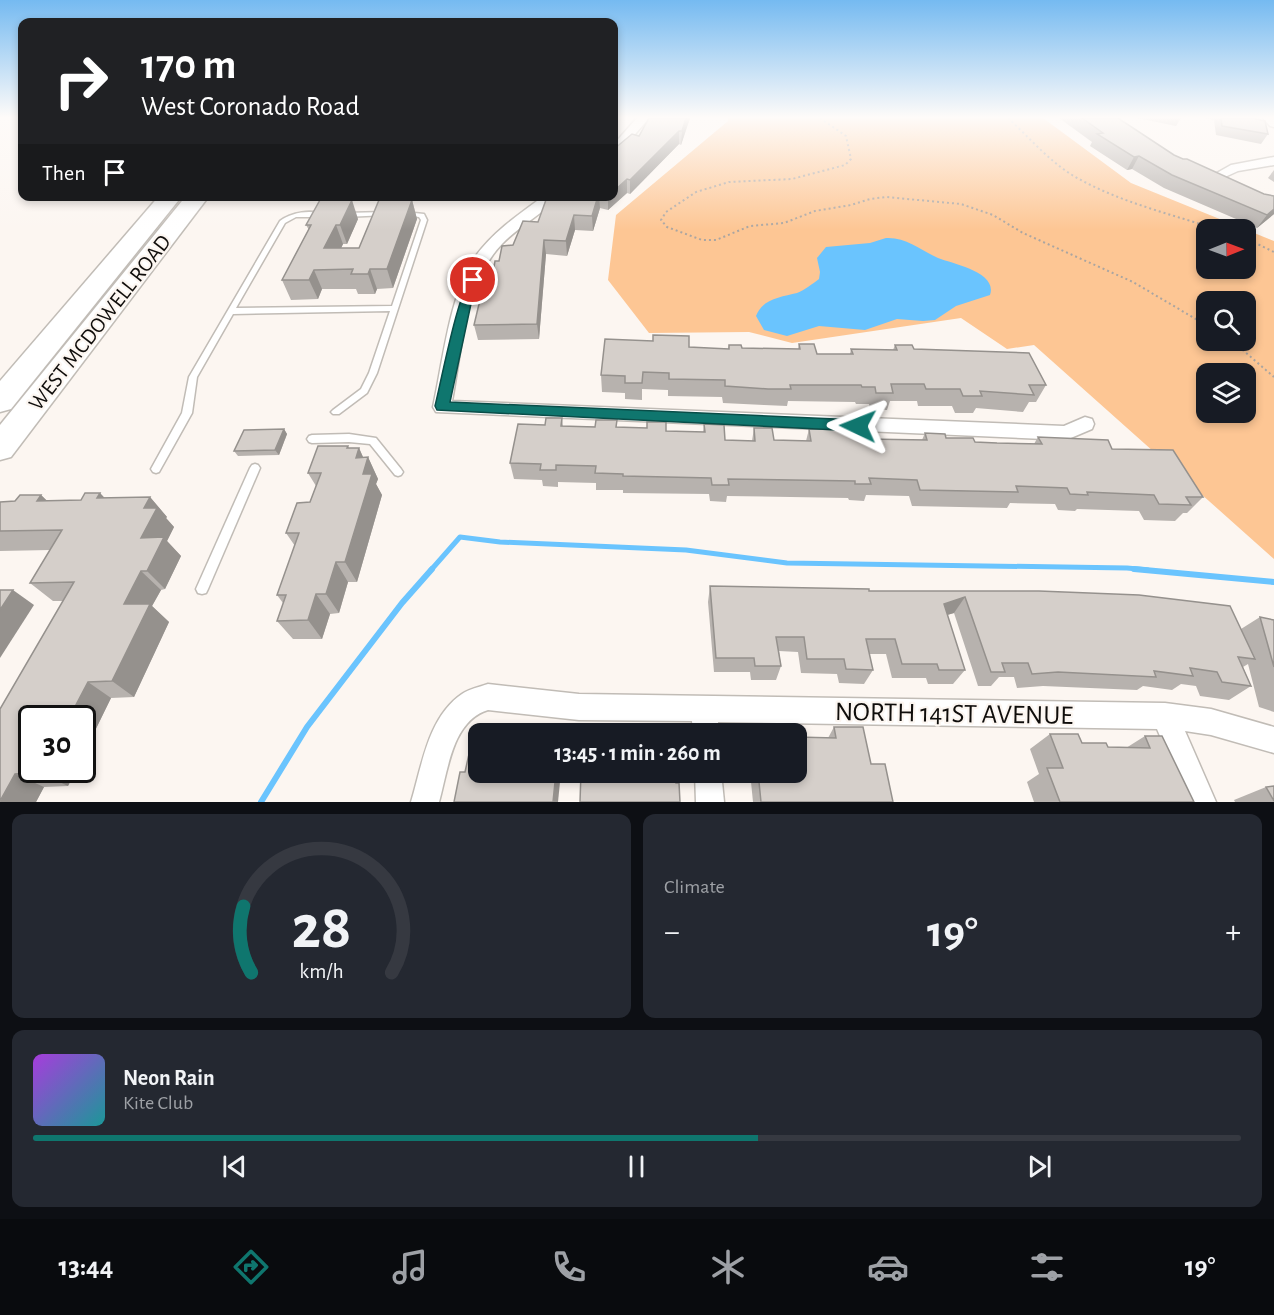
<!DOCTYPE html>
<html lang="en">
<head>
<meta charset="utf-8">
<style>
  :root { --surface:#171b24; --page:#242831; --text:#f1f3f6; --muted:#9ea1a6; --line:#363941; --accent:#0f766e }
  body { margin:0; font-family:"Alegreya Sans",sans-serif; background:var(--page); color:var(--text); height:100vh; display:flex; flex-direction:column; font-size:22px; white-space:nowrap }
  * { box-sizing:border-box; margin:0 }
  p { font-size:20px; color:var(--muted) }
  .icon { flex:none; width:33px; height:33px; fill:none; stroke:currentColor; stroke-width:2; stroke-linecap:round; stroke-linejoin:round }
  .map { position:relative; height:802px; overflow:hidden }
  .side { display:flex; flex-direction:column; gap:12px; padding:12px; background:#0d0f14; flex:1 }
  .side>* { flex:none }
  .banner { position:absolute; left:18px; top:18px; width:600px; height:183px; border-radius:12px; box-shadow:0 3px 9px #0003; background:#202124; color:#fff; overflow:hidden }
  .needle { width:39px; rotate:89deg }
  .controls { position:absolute; left:1196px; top:219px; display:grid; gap:12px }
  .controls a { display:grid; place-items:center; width:60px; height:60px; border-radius:12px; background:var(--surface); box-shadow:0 3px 9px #0003; font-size:30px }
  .speed { position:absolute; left:18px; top:705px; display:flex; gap:12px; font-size:30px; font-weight:700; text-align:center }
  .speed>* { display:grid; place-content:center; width:78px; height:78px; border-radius:50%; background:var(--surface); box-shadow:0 3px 9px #0003; line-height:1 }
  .speed .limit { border:3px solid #111; border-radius:9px; background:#fff; color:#111 }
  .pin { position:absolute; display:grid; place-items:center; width:51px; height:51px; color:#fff; margin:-26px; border:3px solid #fff; border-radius:50%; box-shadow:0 2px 6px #0007 }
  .me { position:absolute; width:66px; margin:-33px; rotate:272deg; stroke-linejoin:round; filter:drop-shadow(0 0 4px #0008) }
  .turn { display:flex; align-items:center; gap:21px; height:126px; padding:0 24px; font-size:27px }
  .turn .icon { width:78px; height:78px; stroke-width:2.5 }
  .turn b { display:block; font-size:42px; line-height:51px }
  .then { display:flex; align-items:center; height:57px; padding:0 24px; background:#0003; gap:12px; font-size:22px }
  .big { font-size:45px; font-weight:700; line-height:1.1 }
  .side .tile { flex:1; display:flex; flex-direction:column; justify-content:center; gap:9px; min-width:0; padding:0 21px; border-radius:12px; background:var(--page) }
  .side .dial { align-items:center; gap:0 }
  .dial svg { height:156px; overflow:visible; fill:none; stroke:var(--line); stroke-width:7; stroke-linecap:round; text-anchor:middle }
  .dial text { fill:var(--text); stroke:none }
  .song { display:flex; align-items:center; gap:18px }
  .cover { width:72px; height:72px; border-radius:9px; background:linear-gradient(135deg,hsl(280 70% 55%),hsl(180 70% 35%)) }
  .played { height:6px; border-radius:3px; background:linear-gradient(90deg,var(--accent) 60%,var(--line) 60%) }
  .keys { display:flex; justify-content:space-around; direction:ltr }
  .heat { display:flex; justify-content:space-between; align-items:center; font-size:33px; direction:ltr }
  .side .tiles { flex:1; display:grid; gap:12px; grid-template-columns:1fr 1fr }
  .tile:last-child { grid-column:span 2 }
  .trip { position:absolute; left:468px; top:723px; width:339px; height:60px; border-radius:12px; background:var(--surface); box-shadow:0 3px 9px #0003; font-weight:700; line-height:60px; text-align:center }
  .tab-bar { display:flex; height:96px; justify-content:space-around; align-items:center; background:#090b0e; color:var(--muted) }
  .tab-bar .icon { width:42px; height:42px }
  .tab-bar .on { color:var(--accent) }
  .tab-bar b { font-size:27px; color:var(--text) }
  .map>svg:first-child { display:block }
  .green { fill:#fdc694; fill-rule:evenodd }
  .water { fill:#6ac4fe }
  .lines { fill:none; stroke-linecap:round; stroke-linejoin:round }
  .stream-far1 { stroke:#6ac4fe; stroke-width:5 }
  .stream { stroke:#6ac4fe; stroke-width:6 }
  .lane-casing { stroke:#c1bcb6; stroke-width:3 }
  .street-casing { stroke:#c1bcb6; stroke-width:3 }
  .primary-casing { stroke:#c1bcb6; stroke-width:3 }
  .path { stroke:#aaa5a1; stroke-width:2; stroke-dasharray:2 3; stroke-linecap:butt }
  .lane { fill:#fff; fill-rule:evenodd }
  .street { fill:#fff; fill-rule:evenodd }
  .primary { fill:#fff; fill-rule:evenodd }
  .wall { fill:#b7b2ae }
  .shaded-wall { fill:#95918d }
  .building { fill:#d5cfca; stroke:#95918d; stroke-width:1.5 }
  .route { fill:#0f766e; stroke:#0a4d48; stroke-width:1.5 }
  .labels { text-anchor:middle; stroke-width:4.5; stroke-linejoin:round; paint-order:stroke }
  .street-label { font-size:22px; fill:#0f0d0b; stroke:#fcf6f1 }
  .near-street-label { font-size:27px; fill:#0f0d0b; stroke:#fcf6f1 }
</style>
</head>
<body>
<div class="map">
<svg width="1274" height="802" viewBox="0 0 1274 802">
  <rect width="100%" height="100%" fill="#fcf6f1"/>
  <path class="green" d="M728,118H1043L1131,183L1274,241V559L1034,345L1007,349L961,318L792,343L749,332L649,333L608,280L616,215L728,121ZM1206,230H1245V268H1206ZM1206,302H1245V340H1206ZM1206,374H1245V412H1206Z"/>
  <path class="water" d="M886,238C907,237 920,250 938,258C953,264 998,272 990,295L956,306L935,320L923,321L897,319L865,330L819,326L787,336L764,330L756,316C762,299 781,297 797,293C805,290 812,284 819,279L820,272L817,258L826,247L870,243Z"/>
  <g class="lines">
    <polyline class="stream-far1" points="431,570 460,537 500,542 686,550 787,563 1127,568 1148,570"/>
    <g class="stream">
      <polyline points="1134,569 1274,582"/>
      <polyline points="261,802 307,727 402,603 432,569"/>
    </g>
    <defs>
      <g id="lane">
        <polygon points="385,212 387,213 387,215 345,217 342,215 345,213"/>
        <path d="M405,212L424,214L427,220L377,373L367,393L339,414H333L331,412L333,410L361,389L369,373L390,311L233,314L197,377L192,413L159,472L156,473L153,472L151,469L182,413L189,377L280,221C291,212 312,209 325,215L322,217H296L285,223L236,308L392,306L421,220L419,217L403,215V213Z"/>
        <polygon points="349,434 376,438 401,469 403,472 401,475 398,476 395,475 370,444 349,442 312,443 309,442 307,439 309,436 312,435"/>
        <polygon points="255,464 258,465 260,468 208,589 206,593 202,594 198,593 196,589 250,468 252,465"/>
      </g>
      <g id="street">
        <polygon points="637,118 649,118 618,154 614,154 614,144"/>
        <polygon points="1263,118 1274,118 1274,127 1270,126"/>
        <polygon points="1274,157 1274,165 1238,171 1214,182 1208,178 1231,165"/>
        <path d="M544,196H559C543,214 519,226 502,244C464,283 462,349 452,401L1064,426L1085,417L1092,419L1094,424L1092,429L1066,440L436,412L433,407C443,362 449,296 475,257C493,232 519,214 544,196Z"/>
        <path d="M488,684L579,694L1165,703L1211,709L1274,727V753L1211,735L1185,731L1216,802H1188L1157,729L718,722L719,734H693L692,721L579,720L488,710C452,721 448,770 439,802H411C422,766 428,717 462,694C469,689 479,687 488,684Z"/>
        <polygon points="695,772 721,772 724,802 696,802"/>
      </g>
      <g id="primary">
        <polygon points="159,196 182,196 11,409 0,412 0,381"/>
        <polygon points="186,196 209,196 11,457 0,460 0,425"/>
      </g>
    </defs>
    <use href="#lane" class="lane-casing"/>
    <use href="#street" class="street-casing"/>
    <use href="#primary" class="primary-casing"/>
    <g class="path">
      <polyline points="820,118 846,136 851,159 845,165 792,179 729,182 696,192 666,212 661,220 667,227 702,240 716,240 750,226 784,223 815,211 851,205 870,199 886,197 961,204 993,215 1023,233 1133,282 1206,325"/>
      <path d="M1008,118C1031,139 1053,166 1081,180C1123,203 1174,215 1219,230"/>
      <polyline points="1245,238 1274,252"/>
      <polyline points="1231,340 1274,377"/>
    </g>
    <use href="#lane" class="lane"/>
    <use href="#street" class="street"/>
    <use href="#primary" class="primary"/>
  </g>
  <g class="wall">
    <polygon points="649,118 690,118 681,145 679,144 630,194 627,193 608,210 600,208 593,231 575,230 567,256 546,254 539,339 478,340 474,325 499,261 513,245 538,222 559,196 614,196 639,136"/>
    <polygon points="1059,118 1118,118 1174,155 1274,214 1257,228 1164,188 1132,169 1127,170 1090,146 1092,142"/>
    <polygon points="1137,118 1181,118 1176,126"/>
    <polygon points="1206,118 1256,118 1268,134 1261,144 1216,135 1214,120"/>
    <polygon points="1274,170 1274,182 1268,178"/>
    <polygon points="412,200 417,219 393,288 377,289 375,294 358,294 356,289 322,289 318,299 291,300 282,280 309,230 306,225 358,219 347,244 343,244 341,248 359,248"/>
    <polygon points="799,344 817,354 850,354 851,349 893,350 895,345 914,349 1046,385 1036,402 1029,402 1023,412 976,408 973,413 955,413 952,406 918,406 917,401 890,401 887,410 870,409 869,404 856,404 855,402 788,401 787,406 764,405 723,403 722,397 668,396 668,390 642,389 642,400 625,399 625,393 602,392 601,375 689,347 728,349 729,345 742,348 798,349"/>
    <polygon points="562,418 563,426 617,427 666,431 703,432 704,424 725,440 752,441 754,428 774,440 806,441 809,429 865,439 922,440 925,433 946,438 975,442 997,443 1034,444 1038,437 1112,449 1203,497 1187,513 1183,513 1175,521 1144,520 1139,511 1077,509 1075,511 1058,510 1055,504 1010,503 1007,508 912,506 909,496 866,495 864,501 849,500 848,498 727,496 726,502 710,501 709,494 623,493 623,490 596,490 596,483 558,482 558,487 543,486 542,480 514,479 510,463 545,425"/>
    <polygon points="284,429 287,434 279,455 238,456 234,451"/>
    <polygon points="348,446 349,448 359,448 363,457 368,457 378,479 376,484 382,495 357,582 348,582 339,613 330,614 322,639 293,639 277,621 283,603 277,595 295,546 286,533 310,502 316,486 308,473"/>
    <polygon points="100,493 104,498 150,497 167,517 166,518 174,527 167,541 181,556 165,589 161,590 152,606 169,622 134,697 111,698 68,786 44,787 36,802 0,802 63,601 53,601 30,583 50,550 0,551 0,502 15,501 41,495 47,501 81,500"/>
    <polygon points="710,586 869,591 1039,591 1241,629 1260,617 1274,620 1274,712 1259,707 1248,664 1243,667 1251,686 1229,700 1200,696 1196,686 1181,684 1172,690 1143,686 1137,690 1043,686 1017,688 1014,677 999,677 991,686 978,686 954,613 947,615 965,670 953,684 928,684 926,678 892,678 886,654 869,654 873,670 864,684 839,683 837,674 801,673 798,652 779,651 781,666 776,680 751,680 750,672 714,672 708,602"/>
    <polygon points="834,727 871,764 893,802 753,802 750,772 796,772 828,738"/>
    <polygon points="1050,734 1082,743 1108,747 1126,748 1145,736 1194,802 1034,802 1027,782 1039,774 1030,749"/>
    <polygon points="1266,787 1274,802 1235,802 1234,800"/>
  </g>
  <g class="shaded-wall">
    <polygon points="686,118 690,118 681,145 682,131"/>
    <polygon points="679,131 679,144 630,194 630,180"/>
    <polygon points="1139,156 1132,169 1127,170 1134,157"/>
    <polygon points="627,179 627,193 608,210 608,196 614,196 614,191"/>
    <polygon points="598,196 599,196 600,208 593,231 592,216"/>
    <polygon points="352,200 358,219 347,244 340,225"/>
    <polygon points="412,200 417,219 393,288 387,269"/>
    <polygon points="1274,209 1274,214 1257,228 1267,215"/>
    <polygon points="574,215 575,230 567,256 566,241"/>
    <polygon points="336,225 343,244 332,268 324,248"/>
    <polygon points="544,240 546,254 539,339 537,324"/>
    <polygon points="370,269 377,289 375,294 368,274"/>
    <polygon points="314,270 322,289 318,299 309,280"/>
    <polygon points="284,429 287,434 279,455 275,450"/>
    <polygon points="359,448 366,464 368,457 378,479 376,484 382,495 357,582 345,562 356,458"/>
    <polygon points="100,493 119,513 97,498"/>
    <polygon points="41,495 62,515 37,501"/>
    <polygon points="150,497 167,517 166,518 174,527 167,541 181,556 165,589 147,571 141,538 144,508"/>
    <polygon points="336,562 348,582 339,613 326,594"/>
    <polygon points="141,571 161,590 152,606 169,622 134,697 112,681 124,604"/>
    <polygon points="13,590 34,605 0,658 0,610"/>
    <polygon points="316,594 330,614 322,639 308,620"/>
    <polygon points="965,597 954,613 933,619 944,604"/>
    <polygon points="88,682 111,698 82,757 82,718 69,718"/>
    <polygon points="42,770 76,770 68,786 40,773"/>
    <polygon points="556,772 561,772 558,802 553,802"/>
    <polygon points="15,774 44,787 36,802 0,802"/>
  </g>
  <g class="building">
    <polygon points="649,118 686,118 682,131 679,131 630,180 627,179 614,191 614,149 632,134 639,136"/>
    <polygon points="1082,118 1118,118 1174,155 1183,159 1187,159 1264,194 1274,196 1274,209 1267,215 1172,175 1139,156 1134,157 1097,134 1103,133"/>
    <polygon points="1221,118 1256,118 1256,119 1265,121 1268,134 1222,126"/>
    <polygon points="559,196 598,196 592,216 574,215 566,241 544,240 537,324 474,325 484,283 491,283 495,261 499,261 502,246 513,245 523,221 538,222 547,197 557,198"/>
    <polygon points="320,200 352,200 340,225 336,225 324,248 359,248 379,200 412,200 387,269 370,269 368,274 351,274 353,269 314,270 309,280 282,280 311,225 306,225"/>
    <polygon points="653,335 689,336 689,347 729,349 729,345 741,345 742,348 800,349 799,344 814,344 817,354 853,354 851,349 897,350 895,345 912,345 914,349 1029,353 1046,385 1029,385 1034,395 980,391 982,396 963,396 960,389 926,389 924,384 891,384 893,393 876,393 875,387 862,387 861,385 790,385 791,389 768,389 725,386 725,380 669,379 669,373 643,372 642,383 625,383 625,376 601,375 605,339 653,341"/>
    <polygon points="546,418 562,418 561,426 595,427 596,420 617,420 616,427 647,428 647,422 666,422 666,431 705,432 704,424 724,425 725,440 755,441 754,428 772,428 774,440 811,441 809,429 863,430 865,439 927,440 925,433 945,434 946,438 973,438 975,442 997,443 1042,444 1038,437 1108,440 1112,449 1173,450 1203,497 1186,497 1191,505 1159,504 1154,495 1087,492 1088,495 1070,494 1067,488 1016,486 1018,492 920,490 917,480 869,478 871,484 855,484 855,481 728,479 729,485 712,485 711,478 623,476 623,474 595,473 596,466 556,465 556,470 540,470 541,464 510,463 518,424 545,425"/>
    <polygon points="284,429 275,450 234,451 244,430"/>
    <polygon points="318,446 348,446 347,448 359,448 356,458 368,457 363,474 372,474 345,562 336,562 326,594 316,594 308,620 277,621 286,595 277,595 299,533 286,533 297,503 310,502 321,473 308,473"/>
    <polygon points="85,493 100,493 97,498 150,497 144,508 157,508 141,538 164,537 147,571 141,571 124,604 150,604 112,681 88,682 69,718 32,718 32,770 42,770 40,773 15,774 0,801 0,709 74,582 30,583 62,530 0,531 0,502 15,501 20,495 41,495 37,501 81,500"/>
    <polygon points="710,586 869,589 869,591 1039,591 1139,595 1230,606 1255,659 1238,657 1251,686 1222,682 1217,672 1190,668 1193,676 1154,671 1156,677 1058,672 1032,674 1028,663 1002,663 1005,672 991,672 965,597 944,604 965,670 939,670 937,664 902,664 895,639 866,639 873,670 846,669 844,659 807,659 804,637 776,637 781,666 755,666 754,658 716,658"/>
    <polygon points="0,590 13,590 0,610"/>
    <polygon points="1260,617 1274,620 1274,667"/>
    <polygon points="753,726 769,726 770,734 754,734"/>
    <polygon points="475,727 561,732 561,734 478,734 478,772 556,772 553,802 454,802 460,772 465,772"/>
    <polygon points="834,727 863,727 871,764 885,764 893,802 761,802 758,772 796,772 796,737 836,738"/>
    <polygon points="1050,734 1078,734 1082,743 1106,743 1108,747 1150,748 1145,736 1162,736 1194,802 1060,802 1047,768 1063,768"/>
    <polygon points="581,772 676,772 676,783 679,783 680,802 580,802"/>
    <polygon points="1274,786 1274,801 1266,787"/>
  </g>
  <linearGradient id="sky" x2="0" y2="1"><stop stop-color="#75baf1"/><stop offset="0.51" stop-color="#fefbf9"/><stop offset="1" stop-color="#fefbf9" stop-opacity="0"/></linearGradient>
  <rect width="1274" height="230" fill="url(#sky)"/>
  <path class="route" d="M473,277L479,280L472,299L450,402L858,420L865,426L858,431L437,410L435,406C440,387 460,281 473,277Z"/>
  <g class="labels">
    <g class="street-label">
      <text transform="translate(99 322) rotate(-52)" y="8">WEST MCDOWELL ROAD</text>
    </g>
    <g class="near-street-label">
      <text transform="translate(954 713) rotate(1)" y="9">NORTH 141ST AVENUE</text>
    </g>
  </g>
</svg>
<div class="controls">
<a><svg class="needle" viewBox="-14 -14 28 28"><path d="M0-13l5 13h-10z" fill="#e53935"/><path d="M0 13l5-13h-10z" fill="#9ea1a6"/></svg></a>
<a><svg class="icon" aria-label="search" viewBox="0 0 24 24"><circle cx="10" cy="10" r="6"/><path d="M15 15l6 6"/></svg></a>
<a><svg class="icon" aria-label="layers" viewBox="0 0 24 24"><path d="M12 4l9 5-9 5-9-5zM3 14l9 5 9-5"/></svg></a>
</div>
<div class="speed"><div class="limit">30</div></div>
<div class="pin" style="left:473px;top:280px;background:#d93025"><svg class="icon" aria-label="arrive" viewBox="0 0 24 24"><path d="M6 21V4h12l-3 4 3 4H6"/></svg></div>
<svg class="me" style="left:858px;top:426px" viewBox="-20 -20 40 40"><path d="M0-17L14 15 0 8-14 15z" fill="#0f766e" stroke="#fff" stroke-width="4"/></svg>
<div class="trip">13:45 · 1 min · 260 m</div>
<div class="banner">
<div class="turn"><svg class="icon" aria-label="right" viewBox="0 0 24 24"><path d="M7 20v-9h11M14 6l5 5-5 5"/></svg><div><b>170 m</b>West Coronado Road</div></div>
<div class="then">Then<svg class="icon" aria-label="arrive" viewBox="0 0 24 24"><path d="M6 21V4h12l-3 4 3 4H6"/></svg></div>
</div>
</div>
<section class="side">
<div class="tiles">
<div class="tile dial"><svg viewBox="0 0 100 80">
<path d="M14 69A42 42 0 1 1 86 69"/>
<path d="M14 69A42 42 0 0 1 10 35" stroke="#0f766e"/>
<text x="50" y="56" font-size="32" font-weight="700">28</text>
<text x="50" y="72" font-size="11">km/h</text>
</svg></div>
<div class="tile"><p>Climate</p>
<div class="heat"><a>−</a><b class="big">19°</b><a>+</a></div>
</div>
<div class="tile">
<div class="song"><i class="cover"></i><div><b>Neon Rain</b><p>Kite Club</p></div></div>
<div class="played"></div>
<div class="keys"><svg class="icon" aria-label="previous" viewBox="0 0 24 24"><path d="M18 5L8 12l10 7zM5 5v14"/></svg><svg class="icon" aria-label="pause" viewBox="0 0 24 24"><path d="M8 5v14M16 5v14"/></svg><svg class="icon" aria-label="next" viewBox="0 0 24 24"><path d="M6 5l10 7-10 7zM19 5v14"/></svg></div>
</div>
</div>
</section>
<nav class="tab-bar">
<b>13:44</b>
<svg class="icon on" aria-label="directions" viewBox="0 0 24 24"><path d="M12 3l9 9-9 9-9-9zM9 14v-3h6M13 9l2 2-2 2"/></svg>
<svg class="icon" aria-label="music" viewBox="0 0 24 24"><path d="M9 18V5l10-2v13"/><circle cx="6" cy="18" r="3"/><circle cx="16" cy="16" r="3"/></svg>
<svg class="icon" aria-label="phone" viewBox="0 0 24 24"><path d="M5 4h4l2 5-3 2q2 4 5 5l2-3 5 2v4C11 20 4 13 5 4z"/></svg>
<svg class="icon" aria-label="climate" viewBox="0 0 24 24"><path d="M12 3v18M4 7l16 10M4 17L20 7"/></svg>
<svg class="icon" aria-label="car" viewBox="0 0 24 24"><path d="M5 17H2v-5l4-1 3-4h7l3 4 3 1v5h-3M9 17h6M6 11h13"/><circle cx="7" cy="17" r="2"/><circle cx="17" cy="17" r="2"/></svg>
<svg class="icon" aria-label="filters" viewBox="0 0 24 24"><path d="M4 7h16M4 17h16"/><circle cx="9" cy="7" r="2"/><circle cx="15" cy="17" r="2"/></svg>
<b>19°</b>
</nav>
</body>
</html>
